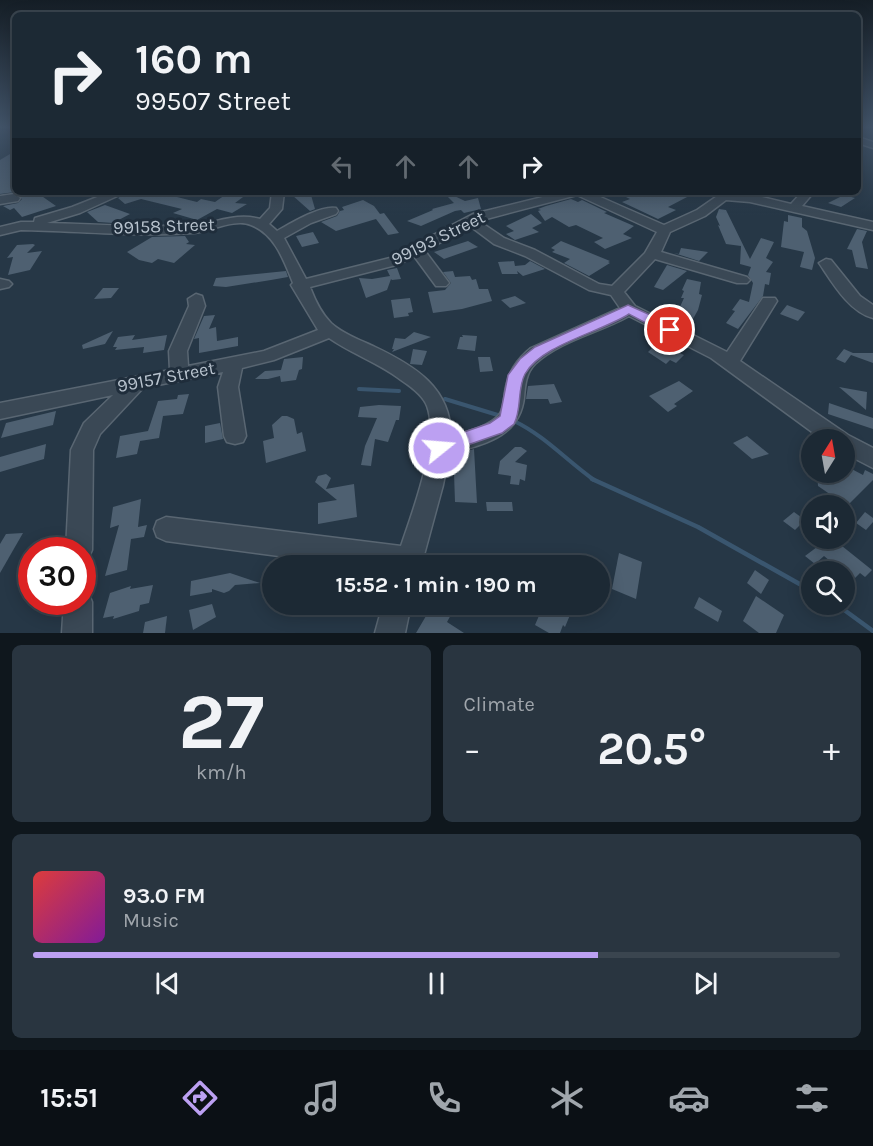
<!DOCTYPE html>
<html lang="en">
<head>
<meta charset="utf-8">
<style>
  :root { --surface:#1c2934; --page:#293540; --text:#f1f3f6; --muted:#a0a6ac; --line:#3a454f; --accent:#bca0f2 }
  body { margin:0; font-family:Karla,sans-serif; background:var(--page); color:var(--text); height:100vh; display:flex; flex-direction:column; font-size:22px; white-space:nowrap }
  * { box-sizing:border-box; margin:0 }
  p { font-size:20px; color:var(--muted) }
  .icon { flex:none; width:33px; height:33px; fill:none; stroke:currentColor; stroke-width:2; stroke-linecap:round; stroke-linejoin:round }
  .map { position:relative; height:633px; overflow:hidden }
  .panel { display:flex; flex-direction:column; gap:12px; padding:12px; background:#0f171d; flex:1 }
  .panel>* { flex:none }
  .hud { position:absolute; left:12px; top:12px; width:849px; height:183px; border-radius:9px; box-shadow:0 3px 15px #0003,0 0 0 2px var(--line); background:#1c2934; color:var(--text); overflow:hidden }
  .needle { width:39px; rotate:11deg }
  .controls { position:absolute; left:801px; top:429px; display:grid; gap:12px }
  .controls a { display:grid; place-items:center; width:54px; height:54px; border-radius:50%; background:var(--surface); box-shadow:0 3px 15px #0003,0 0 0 2px var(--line); font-size:30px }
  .speed { position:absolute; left:18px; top:537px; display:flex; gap:12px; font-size:30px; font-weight:700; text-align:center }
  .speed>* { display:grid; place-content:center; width:78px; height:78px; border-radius:50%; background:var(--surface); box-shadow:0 3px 15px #0003,0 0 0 2px var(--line); line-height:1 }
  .speed .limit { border:9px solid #d22; background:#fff; color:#111 }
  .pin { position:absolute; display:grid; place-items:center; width:51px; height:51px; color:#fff; margin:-26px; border:3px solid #fff; border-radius:50%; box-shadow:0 2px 6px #0007 }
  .me { position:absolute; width:66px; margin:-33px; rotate:73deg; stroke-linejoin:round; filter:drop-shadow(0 0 4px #0008) }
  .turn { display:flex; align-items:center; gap:21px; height:126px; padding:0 24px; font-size:27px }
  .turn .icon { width:78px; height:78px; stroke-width:2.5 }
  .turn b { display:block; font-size:42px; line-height:51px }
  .lanes { display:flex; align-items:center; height:57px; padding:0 24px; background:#0003; justify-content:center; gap:30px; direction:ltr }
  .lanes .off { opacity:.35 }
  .big { font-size:45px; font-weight:700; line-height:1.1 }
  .panel .tile { flex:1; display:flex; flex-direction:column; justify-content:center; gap:9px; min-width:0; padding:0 21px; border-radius:9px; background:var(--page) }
  .panel .dial { align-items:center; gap:0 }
  .dial b { font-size:78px; line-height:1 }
  .song { display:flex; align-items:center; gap:18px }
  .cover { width:72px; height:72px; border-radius:9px; background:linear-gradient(135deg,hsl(0 70% 55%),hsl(290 70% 35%)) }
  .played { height:6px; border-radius:3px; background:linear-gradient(90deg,var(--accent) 70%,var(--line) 70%) }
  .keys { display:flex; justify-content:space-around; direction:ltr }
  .heat { display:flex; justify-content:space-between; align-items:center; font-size:33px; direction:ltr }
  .panel .tiles { flex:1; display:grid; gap:12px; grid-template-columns:1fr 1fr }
  .tile:last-child { grid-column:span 2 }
  .trip { position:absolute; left:262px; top:555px; width:348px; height:60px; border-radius:30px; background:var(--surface); box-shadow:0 3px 15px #0003,0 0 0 2px var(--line); font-weight:700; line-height:60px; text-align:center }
  .menu { display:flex; height:96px; justify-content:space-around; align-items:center; background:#0b1015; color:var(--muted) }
  .menu .icon { width:42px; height:42px }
  .menu .on { color:var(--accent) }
  .menu b { font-size:27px; color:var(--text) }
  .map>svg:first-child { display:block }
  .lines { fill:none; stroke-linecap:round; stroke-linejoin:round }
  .stream-far1 { stroke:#3a566f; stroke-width:4 }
  .stream { stroke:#3a566f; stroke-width:4.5 }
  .building { fill:#4e6071 }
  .minor-casing { stroke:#596672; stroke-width:3 }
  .minor { fill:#3a4855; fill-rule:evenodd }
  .route { fill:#bca0f2; stroke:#7a689d; stroke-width:1.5 }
  .labels { text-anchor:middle; stroke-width:6; stroke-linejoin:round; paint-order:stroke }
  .street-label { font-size:18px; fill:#b8c3ce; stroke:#1f2d3b }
</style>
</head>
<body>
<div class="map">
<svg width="873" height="633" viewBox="0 0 873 633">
  <rect width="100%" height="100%" fill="#263746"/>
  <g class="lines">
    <g class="stream-far1">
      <polyline points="359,389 399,391"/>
      <polyline points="445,399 501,416"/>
      <path d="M514,421C545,436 566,460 594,480"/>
    </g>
    <g class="stream">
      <polyline points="592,479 698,527 812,591"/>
      <polyline points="836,604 873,631"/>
    </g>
  </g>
  <g class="building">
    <polygon points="15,151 15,192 36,192 56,206 22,217 14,208 10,210 3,206 18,203 22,199 15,192 0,194 0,160"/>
    <polygon points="128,192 157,192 197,202 201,199 215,202 225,195 243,197 235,203 247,204 232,213 217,209 197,220 173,213 182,209 141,199 125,204 118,198"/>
    <polygon points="446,192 465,201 478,198 481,209 464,213 461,210 455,211 421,226 407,221 433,210 432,209 454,203 445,194"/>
    <polygon points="616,192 679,192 689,196 668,207 676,210 658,219 622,202 630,199"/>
    <polygon points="292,195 311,195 315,209 310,211"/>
    <polygon points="844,195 855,198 841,207 828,203"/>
    <polygon points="571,199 578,202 582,200 607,212 604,213 634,226 623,234 632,238 605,249 594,242 603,238 576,225 569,227 552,217 545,221 538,211 541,210 538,209 546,206"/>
    <polygon points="363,200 374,206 380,214 384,213 399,233 388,235 376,219 336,231 321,222 337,216 340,211 344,210 342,207"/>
    <polygon points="105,205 130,214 113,223 98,222 87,212"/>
    <polygon points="719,209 726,210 750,259 761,238 774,242 766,258 773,262 766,272 771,273 769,285 765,284 763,296 738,329 726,323 735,311 732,310 740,299 749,302 753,283 748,275 751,267 740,264 741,246 726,244 718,225 720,226 716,217"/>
    <polygon points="531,214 542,223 532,228 539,232 515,240 506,234 514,231 506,226"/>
    <polygon points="788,215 802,218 802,227 807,231 815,258 812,270 800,267 804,252 781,247 784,221 788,222"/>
    <polygon points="857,229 867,231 862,242 868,269 856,267 852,250 847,249"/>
    <polygon points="313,232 319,243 302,247 296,236"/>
    <polygon points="185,236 189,242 186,244 195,245 174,263 158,259 152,263 139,260 127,252 152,237"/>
    <polygon points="468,241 478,247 444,259 434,252"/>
    <polygon points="561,241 610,261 608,262 610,263 589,276 564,263 570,259 552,252 555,250 551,248"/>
    <polygon points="33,244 35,245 27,253 42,251 30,270 8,275 13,257 7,258 17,245"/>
    <polygon points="681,248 708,252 699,261 674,253 679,254"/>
    <polygon points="514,261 515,266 525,265 530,261 545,269 523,276 517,271 518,274 502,274 498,262"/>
    <polygon points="667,265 687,271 663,290 654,287"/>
    <polygon points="397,268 401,279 392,280 391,279 387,290 366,298 359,278 372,279 390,276 387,270"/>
    <polygon points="286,271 288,277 271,280 226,287 213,286 216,278"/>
    <polygon points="453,271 455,277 470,276 472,280 476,279 479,289 488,289 492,301 462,309 433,313 428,292 445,290 451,283 443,272"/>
    <polygon points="687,279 701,282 699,294 702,295 698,310 689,326 674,320 684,298 681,298 684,291 682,290"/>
    <polygon points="103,288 119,288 111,298 94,299"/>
    <polygon points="515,296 526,303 510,308 501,300"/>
    <polygon points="410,298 413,312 408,313 409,316 394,318 391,300"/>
    <polygon points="787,305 805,312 798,321 780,314"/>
    <polygon points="215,315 209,329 216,327 217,341 238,337 238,346 199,353 199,338 194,339 204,316"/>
    <polygon points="113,331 105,344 83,349 82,345"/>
    <polygon points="414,332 431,337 392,352 394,349 392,349 395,338 405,339"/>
    <polygon points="135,335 132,340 167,335 164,350 143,353 144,347 115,350 117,347 113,347 118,337"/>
    <polygon points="462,335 477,336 475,351 457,349 460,337 463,337"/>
    <polygon points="660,340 672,346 669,348 684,355 676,363 670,360 666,364 648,352"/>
    <polygon points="413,349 427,351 422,365 410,364"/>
    <polygon points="844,349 853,353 873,353 873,363 851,355 845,363 836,359"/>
    <polygon points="303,357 302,369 299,370 296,380 281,382 280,376 268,379 255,379 265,371 281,370 284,359"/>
    <polygon points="478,357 490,357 493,371 480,372"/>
    <polygon points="679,381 693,391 674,404 677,406 668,412 649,396"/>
    <polygon points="554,384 562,402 550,404 548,399 526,399 528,386"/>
    <polygon points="839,387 867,392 866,410"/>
    <polygon points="189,394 183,414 163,416 159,438 140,441 137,454 116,458 120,436 148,431 158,401 177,399 178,395"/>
    <polygon points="829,403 873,418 873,429 828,414"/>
    <polygon points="379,405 401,406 399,420 396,420 388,442 375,439 371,466 361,465 365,446 377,418 358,417 360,407"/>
    <polygon points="56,411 53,425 1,438 6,423"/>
    <polygon points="282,416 287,416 294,419 297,434 302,432 306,451 266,463 263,441 274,438 272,425"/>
    <polygon points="220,423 223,439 205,443 205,426"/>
    <polygon points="747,436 769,454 752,459 733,443"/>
    <polygon points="46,444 44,459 0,472 0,457"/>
    <polygon points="515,447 521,447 527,451 515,462 527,465 525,481 520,479 519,485 510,484 511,476 498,474 500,461"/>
    <polygon points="474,449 477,503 455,502 454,473 458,473 454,455"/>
    <polygon points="846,466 863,475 865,470 873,474 873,480 847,506 818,486 817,472 829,472 838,483"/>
    <polygon points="326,474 331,478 326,489 354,484 357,517 318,524 318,503 337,500 315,482 318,476"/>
    <polygon points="141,499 138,527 147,525 144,537 131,539 127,570 105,576 119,525 110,528 113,507"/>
    <polygon points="486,502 512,502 513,511 487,511"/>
    <polygon points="794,512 805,520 795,530 783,521"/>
    <polygon points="865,512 873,518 873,522 866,530 856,523"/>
    <polygon points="23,533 0,573 0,544 6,534"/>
    <polygon points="829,538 832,538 872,570 865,577 860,573 853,580 824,556 815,564 805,556"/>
    <polygon points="468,553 491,558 490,566 465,566"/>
    <polygon points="619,553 642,562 636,599 612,589"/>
    <polygon points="755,570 769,580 761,594 747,583"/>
    <polygon points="230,573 260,583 235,585 229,591 224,593 212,589 212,592 190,596 191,581"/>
    <polygon points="153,585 149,603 140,605 139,611 113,619 114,616 103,618 110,593 131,586 130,589"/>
    <polygon points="756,596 784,615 776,633 759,633 743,621"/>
    <polygon points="699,597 722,611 718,622 694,608"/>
    <polygon points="212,604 216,617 193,630 189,610"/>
    <polygon points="433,604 440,604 452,613 447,622 464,633 416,633"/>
    <polygon points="544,604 553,604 570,615 565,627 563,625 560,633 549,633 535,625"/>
    <polygon points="167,616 165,633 143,633 145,622"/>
  </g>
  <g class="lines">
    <defs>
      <g id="minor">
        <polygon points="858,137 873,142 873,148 858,143"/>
        <path d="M110,192H126L80,213L47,223C95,224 143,228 191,225C215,224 235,212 260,219L270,208L272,192H284L282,209L269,224L277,231C291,223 321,205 336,208L338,211L336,214L311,223L284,238L306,279L390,258L473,214L563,192H589L664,225L697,210L723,192L750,194L791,204L802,192H814L802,206L873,222V230L750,202L726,200L705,216L670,232L661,252L747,277L750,280L747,283H737L655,259L624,292L635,306L727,352L763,298H775L777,301L740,361L848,435L873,448V468L844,453V440H823L711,358L629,316C599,333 561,340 535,364C526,373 525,385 524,398C519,438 483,444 449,454L443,485L421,566H355L166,541L157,537L154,529L157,521L166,517L401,546C412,513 440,440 427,406C423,395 410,386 401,380C379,363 352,354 329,338L274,360L242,368L238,387L246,436L243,442L235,444L227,442L224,436L218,387L223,372L143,388L100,434L93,450L92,550L88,559L82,561V550H66L71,450L84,423L113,395L0,419V403L170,370L169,351L189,306L188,299L196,294L202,296L205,306L187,351L188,366L264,351L318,330L291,285L293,283C284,261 275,234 251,225C234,218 210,232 192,233C135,237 78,231 21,230L0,235V227L21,222H34L35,218L72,207ZM577,195L657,232L645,253L612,286L599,284L535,250L504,238L479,221ZM470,226L494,244L525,256L589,290L611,295L620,308L531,348C516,360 508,373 505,392C504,399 504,409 499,415C489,427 466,432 451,436C451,388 415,366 375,347C360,340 343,334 331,323C321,313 315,300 310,287L400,264L414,256L436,286H446L449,283L425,251Z"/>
        <polygon points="14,194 20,198 18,201 0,204 0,196"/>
        <path d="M826,259L831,260L860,296L873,305V318C849,312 832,282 819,263Z"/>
        <polygon points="0,279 9,281 12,284 9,287 0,289"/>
        <polygon points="82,590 88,592 92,602 92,633 62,633 64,602 82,602"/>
        <polygon points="383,604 411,604 405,633 375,633"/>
      </g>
    </defs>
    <use href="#minor" class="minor-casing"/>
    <use href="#minor" class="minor"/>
  </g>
  <linearGradient id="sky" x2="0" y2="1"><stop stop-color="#151e26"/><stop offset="0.59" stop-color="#415368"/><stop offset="1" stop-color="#415368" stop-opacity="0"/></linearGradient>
  <rect width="873" height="215" fill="url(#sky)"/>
  <path class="route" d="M628,305L675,326L677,330L675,333H665L629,314C601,332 541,345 525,374C517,389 522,409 514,424L502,433L439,455L432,453L430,448L432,443L490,423L500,416L508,375L520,359L535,347Z"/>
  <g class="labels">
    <g class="street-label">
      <text transform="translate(164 226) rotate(-2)" y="6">99158 Street</text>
      <text transform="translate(438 238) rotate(-26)" y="6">99193 Street</text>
      <text transform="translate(166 377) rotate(-11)" y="6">99157 Street</text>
    </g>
  </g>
</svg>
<div class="controls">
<a><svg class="needle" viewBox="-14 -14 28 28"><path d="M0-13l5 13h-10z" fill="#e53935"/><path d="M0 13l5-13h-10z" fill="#a0a6ac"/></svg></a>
<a><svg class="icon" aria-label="sound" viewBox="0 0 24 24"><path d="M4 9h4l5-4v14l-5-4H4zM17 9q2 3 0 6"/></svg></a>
<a><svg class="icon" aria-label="search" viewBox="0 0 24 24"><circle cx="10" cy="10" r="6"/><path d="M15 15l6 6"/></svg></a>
</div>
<div class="speed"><div class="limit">30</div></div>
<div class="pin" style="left:670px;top:330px;background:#d93025"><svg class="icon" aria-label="arrive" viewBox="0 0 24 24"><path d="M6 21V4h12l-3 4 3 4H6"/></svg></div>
<svg class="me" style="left:439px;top:448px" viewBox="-20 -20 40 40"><circle r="17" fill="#bca0f2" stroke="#fff" stroke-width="3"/><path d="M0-11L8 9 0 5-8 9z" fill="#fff"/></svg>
<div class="trip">15:52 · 1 min · 190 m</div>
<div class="hud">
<div class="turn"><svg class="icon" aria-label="right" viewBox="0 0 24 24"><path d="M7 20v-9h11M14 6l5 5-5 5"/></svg><div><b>160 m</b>99507 Street</div></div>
<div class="lanes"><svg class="icon off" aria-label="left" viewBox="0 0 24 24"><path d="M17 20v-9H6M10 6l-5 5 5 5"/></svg><svg class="icon off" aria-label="ahead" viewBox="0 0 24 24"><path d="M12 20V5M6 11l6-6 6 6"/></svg><svg class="icon off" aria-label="ahead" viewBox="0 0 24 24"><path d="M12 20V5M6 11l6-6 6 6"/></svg><svg class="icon" aria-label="right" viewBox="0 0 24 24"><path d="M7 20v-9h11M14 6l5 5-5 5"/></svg></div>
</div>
</div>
<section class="panel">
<div class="tiles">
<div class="tile dial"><b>27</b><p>km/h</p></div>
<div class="tile"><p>Climate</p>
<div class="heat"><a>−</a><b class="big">20.5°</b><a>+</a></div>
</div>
<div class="tile">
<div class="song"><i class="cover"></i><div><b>93.0 FM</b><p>Music</p></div></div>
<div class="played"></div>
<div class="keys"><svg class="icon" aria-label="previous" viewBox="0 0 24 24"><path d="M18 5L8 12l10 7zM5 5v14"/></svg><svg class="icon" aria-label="pause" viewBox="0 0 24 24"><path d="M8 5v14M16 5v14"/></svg><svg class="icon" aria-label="next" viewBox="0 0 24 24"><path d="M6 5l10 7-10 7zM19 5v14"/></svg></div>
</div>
</div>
</section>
<nav class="menu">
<b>15:51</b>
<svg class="icon on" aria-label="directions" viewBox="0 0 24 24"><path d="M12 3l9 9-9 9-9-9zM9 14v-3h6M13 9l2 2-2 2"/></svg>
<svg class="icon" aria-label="music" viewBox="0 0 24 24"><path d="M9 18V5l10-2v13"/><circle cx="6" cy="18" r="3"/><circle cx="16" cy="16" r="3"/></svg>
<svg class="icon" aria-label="phone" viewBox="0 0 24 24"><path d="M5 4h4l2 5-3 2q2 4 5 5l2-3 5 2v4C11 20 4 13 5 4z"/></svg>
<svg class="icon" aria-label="climate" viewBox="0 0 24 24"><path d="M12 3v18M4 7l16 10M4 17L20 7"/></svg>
<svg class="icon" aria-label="car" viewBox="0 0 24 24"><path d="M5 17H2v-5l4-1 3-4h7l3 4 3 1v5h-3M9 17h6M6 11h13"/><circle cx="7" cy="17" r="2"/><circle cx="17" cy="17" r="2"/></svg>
<svg class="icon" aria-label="filters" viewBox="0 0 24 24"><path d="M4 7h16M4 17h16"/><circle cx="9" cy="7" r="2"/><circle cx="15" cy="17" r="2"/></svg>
</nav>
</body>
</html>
